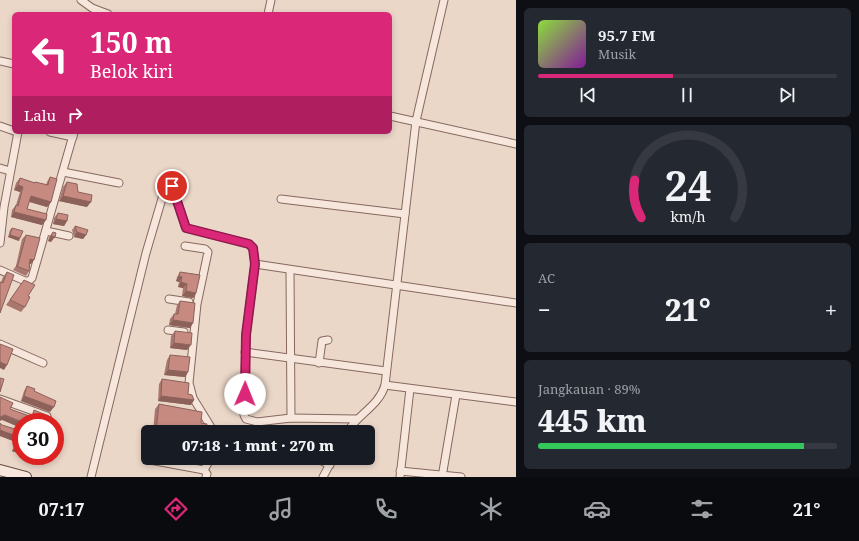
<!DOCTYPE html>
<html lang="id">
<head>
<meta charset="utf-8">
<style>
  :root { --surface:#171b24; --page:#242831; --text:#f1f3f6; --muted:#9ea1a6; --line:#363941; --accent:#db2777 }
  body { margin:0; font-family:"Noto Serif",serif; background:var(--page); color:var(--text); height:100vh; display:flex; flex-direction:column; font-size:15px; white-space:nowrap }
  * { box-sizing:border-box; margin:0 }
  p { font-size:13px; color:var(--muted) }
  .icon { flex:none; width:22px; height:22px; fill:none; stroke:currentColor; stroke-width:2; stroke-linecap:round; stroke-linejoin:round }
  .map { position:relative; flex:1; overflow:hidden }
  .sheet { display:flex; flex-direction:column; gap:8px; padding:8px; background:#0d0f14; width:343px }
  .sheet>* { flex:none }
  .guide { position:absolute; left:12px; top:12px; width:380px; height:122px; border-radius:6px; box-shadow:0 2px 6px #0003; background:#db2777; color:#fff; overflow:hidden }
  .speed { position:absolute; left:12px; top:413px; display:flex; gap:8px; font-size:20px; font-weight:700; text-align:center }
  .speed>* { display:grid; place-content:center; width:52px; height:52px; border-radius:50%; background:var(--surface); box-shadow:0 2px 6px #0003; line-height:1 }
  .speed .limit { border:6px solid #d22; background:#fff; color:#111 }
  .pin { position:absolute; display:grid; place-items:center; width:34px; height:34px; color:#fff; margin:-17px; border:2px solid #fff; border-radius:50%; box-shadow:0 1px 4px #0007 }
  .me { position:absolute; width:44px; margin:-22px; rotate:1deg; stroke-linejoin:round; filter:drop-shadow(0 0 3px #0008) }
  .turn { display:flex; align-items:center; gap:14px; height:84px; padding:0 12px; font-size:18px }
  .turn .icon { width:52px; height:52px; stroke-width:2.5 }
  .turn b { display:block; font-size:28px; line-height:34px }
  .then { display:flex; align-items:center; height:38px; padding:0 12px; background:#0003; gap:8px; font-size:15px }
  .big { font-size:30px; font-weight:800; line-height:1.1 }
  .sheet .tile { flex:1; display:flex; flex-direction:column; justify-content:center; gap:6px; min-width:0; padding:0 14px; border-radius:6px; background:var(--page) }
  .sheet .dial { align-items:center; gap:0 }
  .dial svg { height:104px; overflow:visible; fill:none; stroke:var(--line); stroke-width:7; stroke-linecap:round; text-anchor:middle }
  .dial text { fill:var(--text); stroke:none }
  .song { display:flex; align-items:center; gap:12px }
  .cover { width:48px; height:48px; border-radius:6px; background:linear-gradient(135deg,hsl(90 70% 55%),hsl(290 70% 35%)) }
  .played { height:4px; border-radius:2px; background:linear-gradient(90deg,var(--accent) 45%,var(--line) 45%) }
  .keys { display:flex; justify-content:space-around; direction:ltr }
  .heat { display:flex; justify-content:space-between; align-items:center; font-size:22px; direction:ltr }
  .charge { height:6px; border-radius:3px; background:linear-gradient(90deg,#34c759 89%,var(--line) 0) }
  .trip { position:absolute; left:141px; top:425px; width:234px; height:40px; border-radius:6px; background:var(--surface); box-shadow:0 2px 6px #0003; font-weight:800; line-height:40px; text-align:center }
  .tab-bar { display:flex; height:64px; justify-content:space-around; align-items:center; background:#090b0e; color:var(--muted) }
  .tab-bar .icon { width:28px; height:28px }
  .tab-bar .active { color:var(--accent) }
  .tab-bar b { font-size:18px; color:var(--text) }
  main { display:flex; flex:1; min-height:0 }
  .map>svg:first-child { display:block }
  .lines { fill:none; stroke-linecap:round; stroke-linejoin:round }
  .street-casing { stroke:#86685f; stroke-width:9 }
  .secondary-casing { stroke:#684a42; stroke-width:12 }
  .street { stroke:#f6e6db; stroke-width:7 }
  .secondary { stroke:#f6e6db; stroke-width:10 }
  .wall { fill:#aa776f }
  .shaded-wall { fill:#8b615a }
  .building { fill:#c68a81; stroke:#8b615a }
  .route-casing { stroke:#8e194d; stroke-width:10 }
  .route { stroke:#db2777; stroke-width:7 }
</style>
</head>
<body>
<main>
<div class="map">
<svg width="516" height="477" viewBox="0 0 516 477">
  <rect width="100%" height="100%" fill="#ebd7c8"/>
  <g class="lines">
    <defs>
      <g id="street">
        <polyline points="81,0 92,8 108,14"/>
        <polyline points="268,14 271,0"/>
        <polyline points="0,61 14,64"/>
        <polyline points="390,116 516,144"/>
        <polyline points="0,126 14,131"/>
        <polyline points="50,132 73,137"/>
        <polyline points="0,168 10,171"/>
        <polyline points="63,172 119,183"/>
        <polyline points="281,199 405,214"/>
        <polyline points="46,231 69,236"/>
        <polyline points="0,243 4,207 18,132"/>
        <polyline points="185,246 205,249 208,252 197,304 189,383 193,398 214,432"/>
        <polyline points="255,264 516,303"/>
        <polyline points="0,270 25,281 29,281 32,278 74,132"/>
        <polyline points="290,270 291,418"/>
        <polyline points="169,299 189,302"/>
        <polyline points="168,330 184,332"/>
        <polyline points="0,344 43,363"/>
        <polyline points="245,352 386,371"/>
        <polyline points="319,363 322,341 328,340"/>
        <polyline points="385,385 516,402"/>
        <polyline points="0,399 47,416 48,422"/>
        <path d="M347,432C358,414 379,406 385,385L416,121L444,0"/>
        <polyline points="316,458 330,465"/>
        <polyline points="150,460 204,470 207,474 206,477"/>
        <polyline points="204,470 211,458"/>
        <polyline points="400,471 461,477"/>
        <polyline points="91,477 146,253 166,185 173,188 186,228 249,244 253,248 255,264 246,335 244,415 246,419 257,422 291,418 356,419"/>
        <polyline points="323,477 333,458"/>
        <polyline points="400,477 410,389"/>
        <polyline points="442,477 456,395"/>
      </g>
      <polyline id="secondary" points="0,470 26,477"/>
    </defs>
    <use href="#street" class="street-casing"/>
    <use href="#secondary" class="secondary-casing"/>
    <use href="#street" class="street"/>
    <use href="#secondary" class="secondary"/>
  </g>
  <g class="wall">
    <polygon points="50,177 51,202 47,207 29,202 27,209 46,220 42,225 11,217 12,210 16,205 20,192 14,190 16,183 20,178 34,183 35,182 46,185 47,182"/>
    <polygon points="67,182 78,192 87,207 59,201 63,187"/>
    <polygon points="58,213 67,221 64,226 53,224 54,218"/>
    <polygon points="75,226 86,235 83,239 74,237 72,230"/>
    <polygon points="12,228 19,241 8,237 10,230"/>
    <polygon points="53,232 51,242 48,241 49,237"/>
    <polygon points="26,235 31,264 30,264 29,271 26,276 13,270 16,266 22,239"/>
    <polygon points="7,272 0,313 1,282 3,277"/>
    <polygon points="180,272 196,293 193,298 182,296 183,288 178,287 179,282 176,281 177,277"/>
    <polygon points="24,280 25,307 21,312 6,305"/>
    <polygon points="180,301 193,323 190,328 169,325 170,319 174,314 175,314 177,305"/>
    <polygon points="175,331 187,350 170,348 171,336"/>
    <polygon points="170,355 188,372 185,377 164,375 167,360"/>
    <polygon points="162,379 188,394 194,400 191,405 158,401 159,384"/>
    <polygon points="27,386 50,412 21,401 24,391"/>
    <polygon points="159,404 201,423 205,432 153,432 155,409"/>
    <polygon points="0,423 2,425 21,431 21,454 12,451 16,442 0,436"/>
  </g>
  <g class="shaded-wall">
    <polygon points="18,185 23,187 20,192 14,190"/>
    <polygon points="31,196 51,202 47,207 27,201"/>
    <polygon points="63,196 91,202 87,207 59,201"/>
    <polygon points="14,212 46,220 42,225 11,217"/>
    <polygon points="56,219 67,221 64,226 53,224"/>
    <polygon points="77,232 86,235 83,239 74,237"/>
    <polygon points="10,235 20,238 19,241 8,237"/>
    <polygon points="51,236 55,237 51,242 48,241"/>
    <polygon points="30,259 34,260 31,264 27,263"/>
    <polygon points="179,276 182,277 179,282 176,281"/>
    <polygon points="181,282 187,284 183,288 178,287"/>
    <polygon points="186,291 196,293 193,298 182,296"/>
    <polygon points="173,320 193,323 190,328 169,325"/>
    <polygon points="174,343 191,345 187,350 170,348"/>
    <polygon points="0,362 7,365 4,370 0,368"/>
    <polygon points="168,370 188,372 185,377 164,375"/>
    <polygon points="24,396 54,407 50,412 21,401"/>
    <polygon points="161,396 194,400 191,405 158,401"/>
    <polygon points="5,415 21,422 21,428 2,420 0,421 0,417"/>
    <polygon points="0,430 21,438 21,441 19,438 16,442 0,436"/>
    <polygon points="15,447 21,448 21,454 12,451"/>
    <polygon points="165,458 197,458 205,459 201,464"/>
  </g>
  <g class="building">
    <polygon points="50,177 57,179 51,202 31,196 27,209 47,214 46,220 14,212 16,205 18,206 23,187 18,185 20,178 35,183 35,182 48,185"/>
    <polygon points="67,182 77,184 78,192 92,195 91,202 63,196"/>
    <polygon points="58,213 68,215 67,221 56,219"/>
    <polygon points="75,226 88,230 86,235 77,232"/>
    <polygon points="12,228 23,231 20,238 10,235"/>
    <polygon points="53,232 56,233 55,237 51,236"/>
    <polygon points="26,235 40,238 34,260 30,259 29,271 16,266 18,265"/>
    <polygon points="7,272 14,275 0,313 0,282 3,283"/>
    <polygon points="180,272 200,275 196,293 186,291 187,284 181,282 182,277 179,276"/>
    <polygon points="24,280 35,285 28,296 30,297 25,307 10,300"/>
    <polygon points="180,301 195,303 193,323 173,320 174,314 178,314"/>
    <polygon points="175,331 192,333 191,345 174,343"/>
    <polygon points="0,344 13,349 7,365 0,362"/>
    <polygon points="170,355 190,357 188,372 168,370"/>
    <polygon points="0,378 4,379 0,392"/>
    <polygon points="162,379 189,383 188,394 192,395 194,400 161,396"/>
    <polygon points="27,386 35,389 34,391 56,401 54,407 24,396"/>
    <polygon points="0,397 13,403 10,409 32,417 34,410 46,415 48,421 48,422 22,422 5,415 0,417"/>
    <polygon points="159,404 202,412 201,423 207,424 205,432 154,432 155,430 156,430"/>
    <polygon points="0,423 2,425 21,431 21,438 0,430"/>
    <polygon points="19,438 21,439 21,448 15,447"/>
    <polygon points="197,458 206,458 205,459"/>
  </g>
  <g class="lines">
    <defs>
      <polyline id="route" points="172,186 186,228 249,244 253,248 255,264 246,335 245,394"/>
    </defs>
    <use href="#route" class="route-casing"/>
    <use href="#route" class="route"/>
  </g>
</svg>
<div class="speed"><div class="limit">30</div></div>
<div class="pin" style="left:172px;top:186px;background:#d93025"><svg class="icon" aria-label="arrive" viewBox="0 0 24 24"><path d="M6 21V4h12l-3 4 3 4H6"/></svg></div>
<svg class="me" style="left:245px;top:394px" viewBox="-20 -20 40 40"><circle r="19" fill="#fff"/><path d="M0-13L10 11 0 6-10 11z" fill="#db2777"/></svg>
<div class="trip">07:18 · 1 mnt · 270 m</div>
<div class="guide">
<div class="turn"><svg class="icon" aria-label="left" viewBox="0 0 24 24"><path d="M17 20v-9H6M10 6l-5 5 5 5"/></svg><div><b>150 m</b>Belok kiri</div></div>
<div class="then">Lalu<svg class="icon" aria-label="right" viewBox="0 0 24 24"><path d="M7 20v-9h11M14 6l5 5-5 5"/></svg></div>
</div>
</div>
<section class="sheet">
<div class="tile">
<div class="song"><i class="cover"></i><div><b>95.7 FM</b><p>Musik</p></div></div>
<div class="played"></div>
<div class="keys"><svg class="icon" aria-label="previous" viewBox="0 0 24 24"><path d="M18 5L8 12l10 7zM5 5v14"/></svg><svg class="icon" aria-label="pause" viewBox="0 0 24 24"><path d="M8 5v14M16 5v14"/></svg><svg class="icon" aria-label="next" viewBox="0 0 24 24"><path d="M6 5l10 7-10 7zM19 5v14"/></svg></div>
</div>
<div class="tile dial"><svg viewBox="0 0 100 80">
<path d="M14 69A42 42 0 1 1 86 69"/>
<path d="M14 69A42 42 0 0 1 9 40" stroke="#db2777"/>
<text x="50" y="56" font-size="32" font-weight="700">24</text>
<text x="50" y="72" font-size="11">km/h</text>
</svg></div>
<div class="tile"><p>AC</p>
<div class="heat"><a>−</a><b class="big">21°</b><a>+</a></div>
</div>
<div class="tile"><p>Jangkauan · 89%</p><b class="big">445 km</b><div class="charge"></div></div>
</section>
</main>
<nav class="tab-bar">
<b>07:17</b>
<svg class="icon active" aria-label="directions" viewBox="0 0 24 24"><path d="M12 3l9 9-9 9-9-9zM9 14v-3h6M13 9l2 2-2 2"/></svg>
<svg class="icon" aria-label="music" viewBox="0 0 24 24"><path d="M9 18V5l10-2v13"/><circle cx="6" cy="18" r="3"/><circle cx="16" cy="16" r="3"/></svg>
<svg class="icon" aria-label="phone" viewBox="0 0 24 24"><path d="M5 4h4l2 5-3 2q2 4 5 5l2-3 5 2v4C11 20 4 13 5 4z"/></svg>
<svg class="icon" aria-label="climate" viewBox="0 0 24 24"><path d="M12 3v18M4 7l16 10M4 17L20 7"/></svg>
<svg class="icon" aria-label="car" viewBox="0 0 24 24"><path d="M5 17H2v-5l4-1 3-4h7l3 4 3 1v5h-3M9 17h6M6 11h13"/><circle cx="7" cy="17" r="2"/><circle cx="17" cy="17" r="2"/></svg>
<svg class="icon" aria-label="filters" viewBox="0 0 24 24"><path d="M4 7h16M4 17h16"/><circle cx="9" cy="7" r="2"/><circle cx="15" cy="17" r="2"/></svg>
<b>21°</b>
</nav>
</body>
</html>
